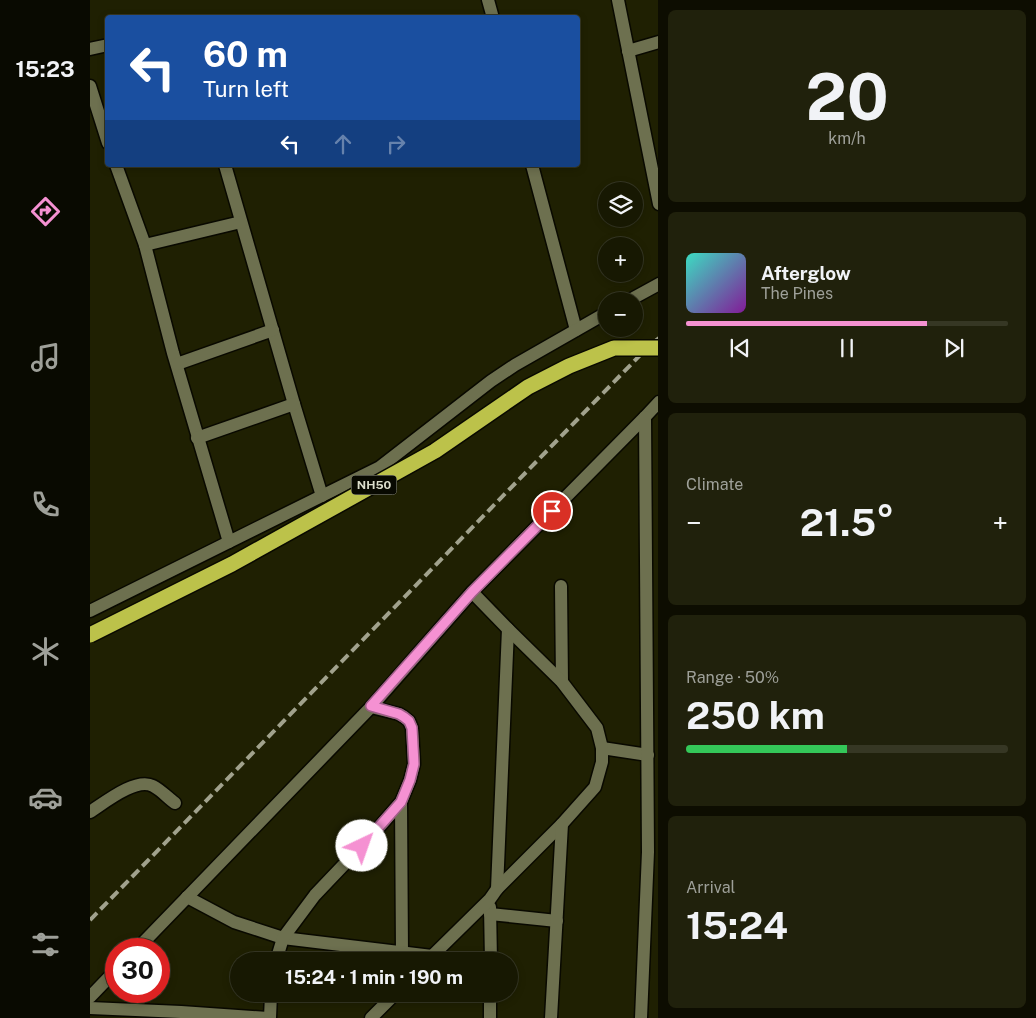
<!DOCTYPE html>
<html lang="en">
<head>
<meta charset="utf-8">
<style>
  :root { --surface:#171802; --page:#20210c; --text:#f1f3f6; --muted:#9ea099; --line:#363724; --accent:#f591d2 }
  body { margin:0; font-family:"Public Sans",sans-serif; background:var(--page); color:var(--text); height:100vh; display:flex; flex-direction:column; font-size:19px; white-space:nowrap }
  * { box-sizing:border-box; margin:0 }
  p { font-size:16px; color:var(--muted) }
  .icon { flex:none; width:28px; height:28px; fill:none; stroke:currentColor; stroke-width:2; stroke-linecap:round; stroke-linejoin:round }
  .map { position:relative; flex:1; overflow:hidden }
  .sheet { display:flex; flex-direction:column; gap:10px; padding:10px; background:#0d0d01; width:378px }
  .sheet>* { flex:none }
  .hud { position:absolute; left:15px; top:15px; width:475px; height:152px; border-radius:5px; box-shadow:0 2px 8px #0003,0 0 0 1px var(--line); background:#1a4fa0; color:#fff; overflow:hidden }
  .tools { position:absolute; left:508px; top:182px; display:grid; gap:10px }
  .tools a { display:grid; place-items:center; width:45px; height:45px; border-radius:50%; background:var(--surface); box-shadow:0 2px 8px #0003,0 0 0 1px var(--line); font-size:25px }
  .speed { position:absolute; left:15px; top:938px; display:flex; gap:10px; font-size:25px; font-weight:700; text-align:center }
  .speed>* { display:grid; place-content:center; width:65px; height:65px; border-radius:50%; background:var(--surface); box-shadow:0 2px 8px #0003,0 0 0 1px var(--line); line-height:1 }
  .speed .limit { border:8px solid #d22; background:#fff; color:#111 }
  .pin { position:absolute; display:grid; place-items:center; width:42px; height:42px; color:#fff; margin:-21px; border:2px solid #fff; border-radius:50%; box-shadow:0 1px 5px #0007 }
  .me { position:absolute; width:55px; margin:-28px; rotate:42deg; stroke-linejoin:round; filter:drop-shadow(0 0 4px #0008) }
  .turn { display:flex; align-items:center; gap:18px; height:105px; padding:0 15px; font-size:22px }
  .turn .icon { width:65px; height:65px; stroke-width:2.5 }
  .turn b { display:block; font-size:35px; line-height:42px }
  .lanes { display:flex; align-items:center; height:48px; padding:0 15px; background:#0003; justify-content:center; gap:25px; direction:ltr }
  .lanes .off { opacity:.35 }
  .big { font-size:38px; font-weight:700; line-height:1.1 }
  .sheet .tile { flex:1; display:flex; flex-direction:column; justify-content:center; gap:8px; min-width:0; padding:0 18px; border-radius:8px; background:var(--page) }
  .sheet .dial { align-items:center; gap:0 }
  .dial b { font-size:65px; line-height:1 }
  .song { display:flex; align-items:center; gap:15px }
  .cover { width:60px; height:60px; border-radius:8px; background:linear-gradient(135deg,hsl(170 70% 55%),hsl(290 70% 35%)) }
  .played { height:5px; border-radius:2px; background:linear-gradient(90deg,var(--accent) 75%,var(--line) 75%) }
  .keys { display:flex; justify-content:space-around; direction:ltr }
  .heat { display:flex; justify-content:space-between; align-items:center; font-size:28px; direction:ltr }
  .charge { height:8px; border-radius:4px; background:linear-gradient(90deg,#34c759 50%,var(--line) 0) }
  .trip { position:absolute; left:140px; top:952px; width:288px; height:50px; border-radius:25px; background:var(--surface); box-shadow:0 2px 8px #0003,0 0 0 1px var(--line); font-weight:700; line-height:50px; text-align:center }
  main { display:flex; flex:1; min-height:0 }
  .tabs { display:flex; flex-direction:column; width:90px; justify-content:space-around; align-items:center; background:#090a01; color:var(--muted) }
  .tabs .icon { width:35px; height:35px }
  .tabs .selected { color:var(--accent) }
  .tabs b { font-size:22px; color:var(--text) }
  .map>svg:first-child { display:block }
  .lines { fill:none; stroke-linecap:round; stroke-linejoin:round }
  .street-casing { stroke:#090900; stroke-width:15 }
  .street { stroke:#6d704f; stroke-width:12 }
  .rail { stroke:#a1a28d; stroke-width:4; stroke-dasharray:10 5; stroke-linecap:butt }
  .highway-bridge-casing { stroke:#090900; stroke-width:18; stroke-linecap:butt }
  .highway-bridge { stroke:#bcc24a; stroke-width:15 }
  .route-casing { stroke:#9f5e88; stroke-width:12 }
  .route { stroke:#f591d2; stroke-width:9 }
  .labels { text-anchor:middle; stroke-width:5; stroke-linejoin:round; paint-order:stroke }
  .shield { fill:#080901; stroke:#9c9e8f; stroke-width:1 }
  .shield-label { font-size:12px; font-weight:bold; fill:#dcdecc }
</style>
</head>
<body>
<main>
<nav class="tabs">
<b>15:23</b>
<svg class="icon selected" aria-label="directions" viewBox="0 0 24 24"><path d="M12 3l9 9-9 9-9-9zM9 14v-3h6M13 9l2 2-2 2"/></svg>
<svg class="icon" aria-label="music" viewBox="0 0 24 24"><path d="M9 18V5l10-2v13"/><circle cx="6" cy="18" r="3"/><circle cx="16" cy="16" r="3"/></svg>
<svg class="icon" aria-label="phone" viewBox="0 0 24 24"><path d="M5 4h4l2 5-3 2q2 4 5 5l2-3 5 2v4C11 20 4 13 5 4z"/></svg>
<svg class="icon" aria-label="climate" viewBox="0 0 24 24"><path d="M12 3v18M4 7l16 10M4 17L20 7"/></svg>
<svg class="icon" aria-label="car" viewBox="0 0 24 24"><path d="M5 17H2v-5l4-1 3-4h7l3 4 3 1v5h-3M9 17h6M6 11h13"/><circle cx="7" cy="17" r="2"/><circle cx="17" cy="17" r="2"/></svg>
<svg class="icon" aria-label="filters" viewBox="0 0 24 24"><path d="M4 7h16M4 17h16"/><circle cx="9" cy="7" r="2"/><circle cx="15" cy="17" r="2"/></svg>
</nav>
<div class="map">
<svg width="569" height="1018" viewBox="0 0 569 1018">
  <rect width="100%" height="100%" fill="#1f2002"/>
  <g class="lines">
    <defs>
      <g id="street">
        <polyline points="398,0 403,18"/>
        <polyline points="528,0 569,204"/>
        <polyline points="0,49 18,45"/>
        <polyline points="538,51 569,42"/>
        <polyline points="0,86 18,143"/>
        <polyline points="26,165 55,245 83,353 139,542"/>
        <polyline points="135,165 204,404 232,496"/>
        <polyline points="442,165 486,330"/>
        <polyline points="55,245 151,222"/>
        <polyline points="538,301 569,284"/>
        <polyline points="87,364 183,330"/>
        <polyline points="107,438 204,404"/>
        <polyline points="471,586 472,682"/>
        <polyline points="0,611 290,467 401,381 425,365 516,313"/>
        <polyline points="512,748 558,755"/>
        <polyline points="311,802 312,953"/>
        <path d="M0,812C14,803 46,777 63,786C71,790 78,798 85,803"/>
        <polyline points="407,889 418,629"/>
        <polyline points="97,897 144,922 193,938 342,956"/>
        <polyline points="400,907 401,961"/>
        <polyline points="400,914 467,921"/>
        <polyline points="47,949 281,707 382,592 555,417 569,402"/>
        <polyline points="186,961 193,938 225,895 284,833 311,802 320,780 324,764 322,728 319,721 314,717 309,714 281,707"/>
        <polyline points="337,961 400,899 407,889 472,824 505,787 512,762 512,748 507,728 472,682 418,629 382,592"/>
        <polyline points="0,997 26,970"/>
        <polyline points="0,1008 91,1012 178,1018"/>
        <polyline points="180,1018 181,994"/>
        <polyline points="281,1018 305,994"/>
        <polyline points="400,1018 400,994"/>
        <polyline points="461,1018 472,824"/>
        <polyline points="551,1018 558,852 555,417"/>
      </g>
    </defs>
    <use href="#street" class="street-casing"/>
    <use href="#street" class="street"/>
    <polyline class="rail" points="0,920 558,347 569,338"/>
    <defs>
      <polyline id="highway-bridge" points="0,635 142,564 345,451 438,387 479,366 524,348 569,348"/>
    </defs>
    <use href="#highway-bridge" class="highway-bridge-casing"/>
    <use href="#highway-bridge" class="highway-bridge"/>
  </g>
  <g class="lines">
    <defs>
      <polyline id="route" points="272,846 311,802 320,780 324,764 322,728 319,721 314,717 309,714 281,706 382,592 462,511"/>
    </defs>
    <use href="#route" class="route-casing"/>
    <use href="#route" class="route"/>
  </g>
  <g class="labels">
    <rect class="shield" x="261.5" y="475.5" width="45" height="19" rx="4"/>
    <g class="shield-label">
      <text x="284" y="489">NH50</text>
    </g>
  </g>
</svg>
<div class="tools">
<a><svg class="icon" aria-label="layers" viewBox="0 0 24 24"><path d="M12 4l9 5-9 5-9-5zM3 14l9 5 9-5"/></svg></a>
<a>+</a>
<a>−</a>
</div>
<div class="speed"><div class="limit">30</div></div>
<div class="pin" style="left:462px;top:511px;background:#d93025"><svg class="icon" aria-label="arrive" viewBox="0 0 24 24"><path d="M6 21V4h12l-3 4 3 4H6"/></svg></div>
<svg class="me" style="left:272px;top:846px" viewBox="-20 -20 40 40"><circle r="19" fill="#fff"/><path d="M0-13L10 11 0 6-10 11z" fill="#f591d2"/></svg>
<div class="trip">15:24 · 1 min · 190 m</div>
<div class="hud">
<div class="turn"><svg class="icon" aria-label="left" viewBox="0 0 24 24"><path d="M17 20v-9H6M10 6l-5 5 5 5"/></svg><div><b>60 m</b>Turn left</div></div>
<div class="lanes"><svg class="icon" aria-label="left" viewBox="0 0 24 24"><path d="M17 20v-9H6M10 6l-5 5 5 5"/></svg><svg class="icon off" aria-label="ahead" viewBox="0 0 24 24"><path d="M12 20V5M6 11l6-6 6 6"/></svg><svg class="icon off" aria-label="right" viewBox="0 0 24 24"><path d="M7 20v-9h11M14 6l5 5-5 5"/></svg></div>
</div>
</div>
<section class="sheet">
<div class="tile dial"><b>20</b><p>km/h</p></div>
<div class="tile">
<div class="song"><i class="cover"></i><div><b>Afterglow</b><p>The Pines</p></div></div>
<div class="played"></div>
<div class="keys"><svg class="icon" aria-label="previous" viewBox="0 0 24 24"><path d="M18 5L8 12l10 7zM5 5v14"/></svg><svg class="icon" aria-label="pause" viewBox="0 0 24 24"><path d="M8 5v14M16 5v14"/></svg><svg class="icon" aria-label="next" viewBox="0 0 24 24"><path d="M6 5l10 7-10 7zM19 5v14"/></svg></div>
</div>
<div class="tile"><p>Climate</p>
<div class="heat"><a>−</a><b class="big">21.5°</b><a>+</a></div>
</div>
<div class="tile"><p>Range · 50%</p><b class="big">250 km</b><div class="charge"></div></div>
<div class="tile"><p>Arrival</p><b class="big">15:24</b></div>
</section>
</main>
</body>
</html>
